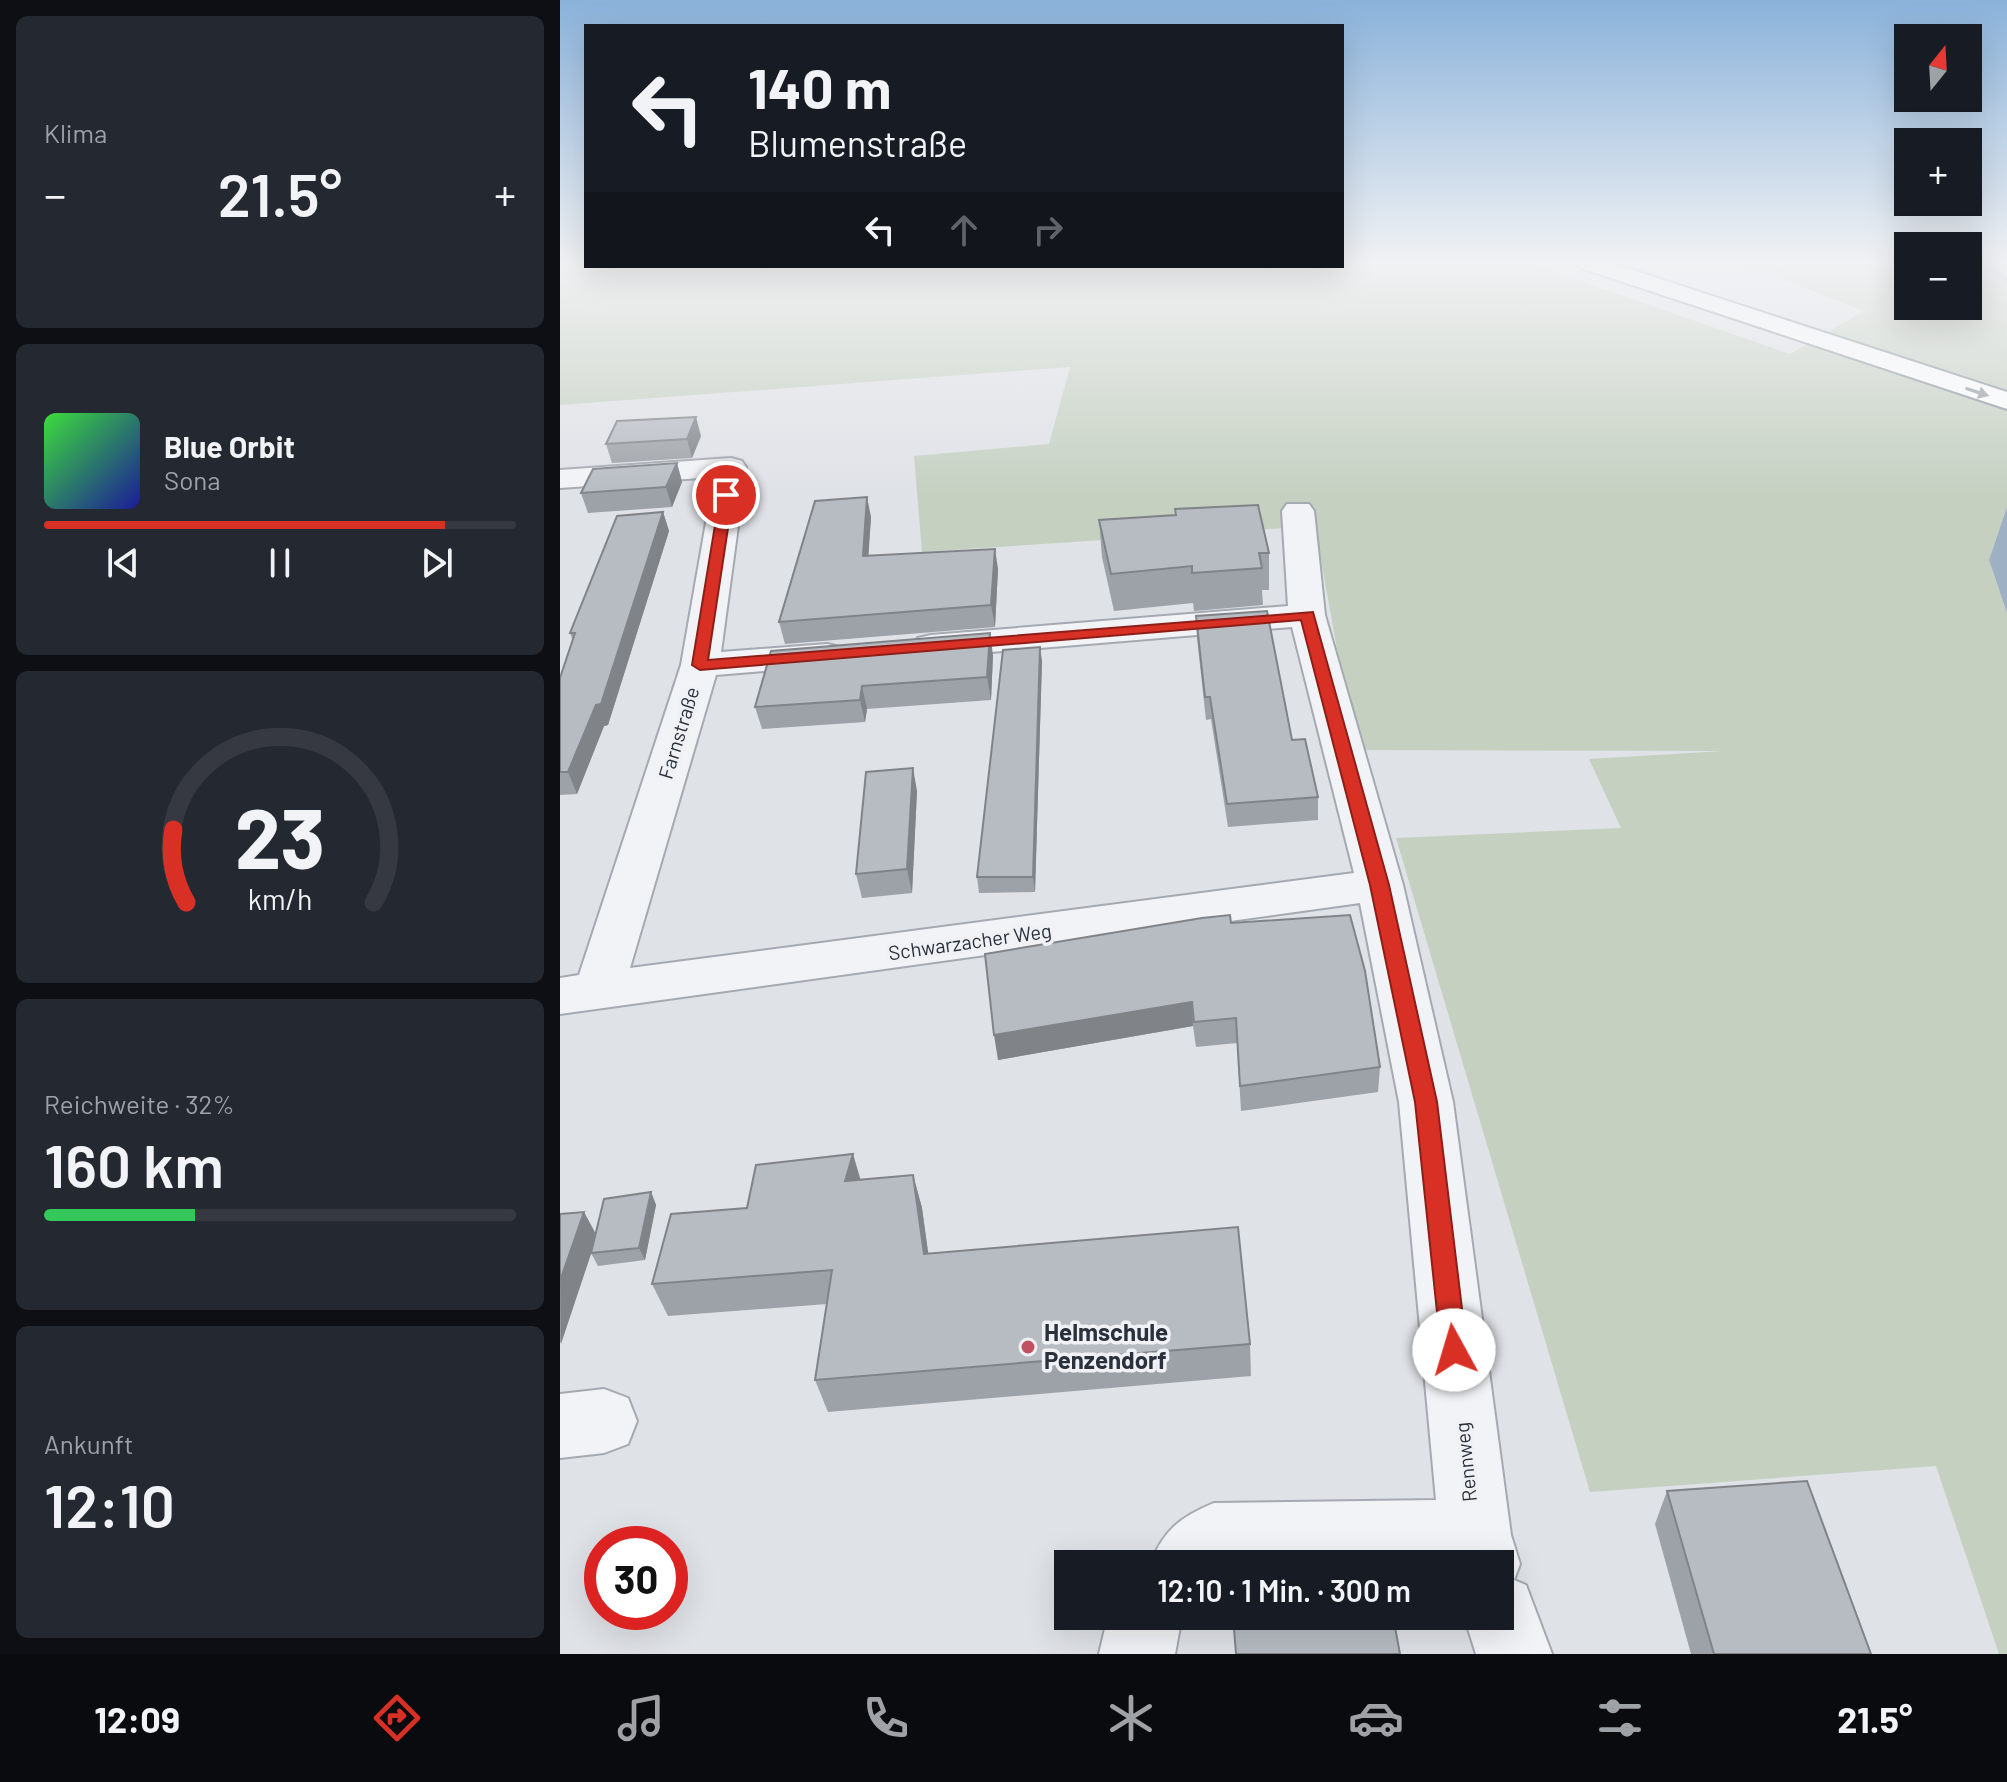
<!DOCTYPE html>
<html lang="de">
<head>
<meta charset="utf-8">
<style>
  :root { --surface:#171b24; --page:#242831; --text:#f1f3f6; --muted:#9ea1a6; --line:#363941; --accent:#d93025 }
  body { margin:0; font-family:Barlow,sans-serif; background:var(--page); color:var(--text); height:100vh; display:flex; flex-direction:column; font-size:30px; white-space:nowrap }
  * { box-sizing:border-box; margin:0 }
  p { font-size:26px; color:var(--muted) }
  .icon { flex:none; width:44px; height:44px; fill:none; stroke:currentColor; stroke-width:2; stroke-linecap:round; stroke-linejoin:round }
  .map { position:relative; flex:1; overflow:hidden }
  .drawer { display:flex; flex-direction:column; gap:16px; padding:16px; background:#0d0f14; width:560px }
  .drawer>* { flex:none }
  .hud { position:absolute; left:24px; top:24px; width:760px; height:244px; border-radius:0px; box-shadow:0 8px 32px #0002; background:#171b24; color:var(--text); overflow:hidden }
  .needle { width:52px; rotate:18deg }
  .fabs { position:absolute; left:1334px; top:24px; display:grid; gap:16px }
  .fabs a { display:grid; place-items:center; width:88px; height:88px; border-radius:0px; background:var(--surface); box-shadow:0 8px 32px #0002; font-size:40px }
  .speed { position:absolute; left:24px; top:1526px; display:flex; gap:16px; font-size:40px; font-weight:700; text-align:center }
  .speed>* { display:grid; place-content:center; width:104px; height:104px; border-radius:50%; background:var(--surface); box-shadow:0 8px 32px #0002; line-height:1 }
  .speed .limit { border:12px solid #d22; background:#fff; color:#111 }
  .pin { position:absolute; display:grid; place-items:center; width:68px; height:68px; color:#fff; margin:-34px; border:4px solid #fff; border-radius:50%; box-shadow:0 2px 8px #0007 }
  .me { position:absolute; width:88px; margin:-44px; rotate:354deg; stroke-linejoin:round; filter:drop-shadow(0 0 6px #0008) }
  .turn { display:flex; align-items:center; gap:28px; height:168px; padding:0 32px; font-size:36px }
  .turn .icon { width:104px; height:104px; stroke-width:2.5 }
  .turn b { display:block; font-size:56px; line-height:68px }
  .lanes { display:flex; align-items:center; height:76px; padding:0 32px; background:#0003; justify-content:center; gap:40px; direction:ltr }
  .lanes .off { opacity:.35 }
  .big { font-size:60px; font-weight:600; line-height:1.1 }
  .drawer .tile { flex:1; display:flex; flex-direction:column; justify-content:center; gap:12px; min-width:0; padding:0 28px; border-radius:12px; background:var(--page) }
  .drawer .dial { align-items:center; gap:0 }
  .dial svg { height:208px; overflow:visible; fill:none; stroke:var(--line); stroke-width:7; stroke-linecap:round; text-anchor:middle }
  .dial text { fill:var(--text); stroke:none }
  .song { display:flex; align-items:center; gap:24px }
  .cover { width:96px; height:96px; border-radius:12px; background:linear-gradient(135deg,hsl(120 70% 55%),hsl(240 70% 35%)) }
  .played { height:8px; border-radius:4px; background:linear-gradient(90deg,var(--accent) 85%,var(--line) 85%) }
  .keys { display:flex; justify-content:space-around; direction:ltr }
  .heat { display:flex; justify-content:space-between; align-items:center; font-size:44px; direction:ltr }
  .charge { height:12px; border-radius:6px; background:linear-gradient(90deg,#34c759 32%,var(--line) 0) }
  .trip { position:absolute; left:494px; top:1550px; width:460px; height:80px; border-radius:0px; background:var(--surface); box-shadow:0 8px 32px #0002; font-weight:600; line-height:80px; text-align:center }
  .dock { display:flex; height:128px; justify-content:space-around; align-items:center; background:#090b0e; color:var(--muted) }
  .dock .icon { width:56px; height:56px }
  .dock .selected { color:var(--accent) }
  .dock b { font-size:36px; color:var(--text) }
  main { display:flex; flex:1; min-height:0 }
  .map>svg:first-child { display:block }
  .green { fill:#c5d0c1 }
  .water { fill:#9eb0c4 }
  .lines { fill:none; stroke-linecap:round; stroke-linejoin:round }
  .stream { fill:#9eb0c4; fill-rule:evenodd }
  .minor-casing { stroke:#a5a9b1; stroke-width:4 }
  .highway-casing { stroke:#88909c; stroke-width:4 }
  .minor { fill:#f2f3f6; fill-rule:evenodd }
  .highway { fill:#fff; fill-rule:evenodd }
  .wall { fill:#9da2a8 }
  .shaded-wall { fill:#808488 }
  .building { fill:#b7bcc3; stroke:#808488; stroke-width:2 }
  .oneway { fill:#94989e }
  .route { fill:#d93025; stroke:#8d1f18; stroke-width:2 }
  .poi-dot { fill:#c15060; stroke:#eff1f5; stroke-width:3 }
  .labels { text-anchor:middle; stroke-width:7; stroke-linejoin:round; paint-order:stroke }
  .street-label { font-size:20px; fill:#2a313d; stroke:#eff1f5 }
  .near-poi-label { font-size:24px; font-weight:bold; fill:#2a313d; stroke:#eff1f5; text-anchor:start }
</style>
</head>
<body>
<main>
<section class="drawer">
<div class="tile"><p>Klima</p>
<div class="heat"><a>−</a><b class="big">21.5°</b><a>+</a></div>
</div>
<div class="tile">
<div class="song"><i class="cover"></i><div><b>Blue Orbit</b><p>Sona</p></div></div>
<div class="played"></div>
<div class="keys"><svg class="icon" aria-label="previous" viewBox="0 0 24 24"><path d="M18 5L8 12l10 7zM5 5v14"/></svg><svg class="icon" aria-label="pause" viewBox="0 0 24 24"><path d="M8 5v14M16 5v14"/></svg><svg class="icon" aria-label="next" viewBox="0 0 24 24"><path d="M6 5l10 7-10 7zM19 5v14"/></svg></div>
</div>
<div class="tile dial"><svg viewBox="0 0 100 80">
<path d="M14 69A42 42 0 1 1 86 69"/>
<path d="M14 69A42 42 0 0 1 9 41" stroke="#d93025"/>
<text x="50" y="56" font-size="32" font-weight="700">23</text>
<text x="50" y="72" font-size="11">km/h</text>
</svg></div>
<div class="tile"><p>Reichweite · 32%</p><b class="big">160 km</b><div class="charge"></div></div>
<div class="tile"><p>Ankunft</p><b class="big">12:10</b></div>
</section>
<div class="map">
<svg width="1447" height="1654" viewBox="0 0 1447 1654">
  <rect width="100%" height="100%" fill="#dfe2e7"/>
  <polygon class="green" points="0,263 26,263 26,266 968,263 1230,354 1304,311 1180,263 1348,263 1348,306 1408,306 1408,263 1447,263 1447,507 1429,560 1447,613 1447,1654 1439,1654 1376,1466 1030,1492 836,838 1061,828 1029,759 1163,751 795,750 755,526 362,552 354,456 489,444 510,367 0,405"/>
  <polygon class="water" points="1447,507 1447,613 1429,560"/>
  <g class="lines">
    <polygon class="stream" points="1420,263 1428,263 1447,277 1447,283"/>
    <defs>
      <g id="minor">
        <path d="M171,458L182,461L186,467L161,652L267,644L280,647L286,655L280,663L267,666L156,675L70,968L794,873L732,627L371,657L358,654L352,646L358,638L371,635L728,606L722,511L727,504H749L754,511L765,615L843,885L893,1102L951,1535L960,1564L954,1580L966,1585L992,1654H916L904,1616H940V1564H590C604,1530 620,1517 654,1503L876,1500L839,1102L800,903L0,1014V978L19,975L121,665L154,477L0,488V470Z"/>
        <polygon points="44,1389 68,1398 77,1421 68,1444 44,1453 0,1458 0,1394"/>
        <polygon points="548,1616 622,1616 615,1654 539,1654"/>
      </g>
      <polygon id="highway" points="1018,263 1051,263 1447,392 1447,409 1021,268"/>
    </defs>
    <use href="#minor" class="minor-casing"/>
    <use href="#highway" class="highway-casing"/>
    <use href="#minor" class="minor"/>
    <use href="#highway" class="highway"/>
  </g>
  <g class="wall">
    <polygon points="141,436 132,458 52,463 46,444"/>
    <polygon points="117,463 122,482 112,507 28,513 21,493"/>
    <polygon points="103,512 109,531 48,725 44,726 17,794 0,795 0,678 13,641 10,633"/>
    <polygon points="311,517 308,556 438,569 435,627 225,644 219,622"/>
    <polygon points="539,520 709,553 709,590 702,590 703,605 634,611 633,603 554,611 542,557"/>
    <polygon points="636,616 732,740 758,797 758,820 668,827 651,719 646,720 637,638"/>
    <polygon points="433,655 431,700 307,709 305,722 202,729 195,707"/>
    <polygon points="482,661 475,892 419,893 417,877"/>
    <polygon points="357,791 352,893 302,898 296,874"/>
    <polygon points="671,923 820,1067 818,1092 681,1111 677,1043 636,1047 633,1026 438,1060"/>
    <polygon points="353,1175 362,1208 368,1254 690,1344 691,1376 268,1412 255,1380 267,1304 108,1316 92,1284 187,1208 301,1180"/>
    <polygon points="91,1192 96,1205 85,1260 38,1266 31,1253 0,1344 0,1214 36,1234"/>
    <polygon points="1107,1491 1311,1654 1131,1654 1095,1524"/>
  </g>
  <g class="shaded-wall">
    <polygon points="136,417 141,436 132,458 127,439"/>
    <polygon points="117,463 122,482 112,507 106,487"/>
    <polygon points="307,497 311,517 307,577 303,556"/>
    <polygon points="103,512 109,531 48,725 44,726 17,794 8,772"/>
    <polygon points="435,549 438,569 435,627 431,605"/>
    <polygon points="430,633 433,655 431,700 427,677"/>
    <polygon points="480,647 482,661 475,892 473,877"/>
    <polygon points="302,686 307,709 305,722 300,700"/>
    <polygon points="353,768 357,791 352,893 347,869"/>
    <polygon points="632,1002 633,1026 438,1060 434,1035"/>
    <polygon points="293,1154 303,1188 285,1181"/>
    <polygon points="353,1175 362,1208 373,1287 364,1254"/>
    <polygon points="91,1192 96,1205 85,1260 79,1248"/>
    <polygon points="24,1212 37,1236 1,1344 0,1281"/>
  </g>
  <g class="building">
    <polygon points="136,417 127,439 46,444 57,421"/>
    <polygon points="117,463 106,487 21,493 33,469"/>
    <polygon points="307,497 303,556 435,549 431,605 219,622 255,501"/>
    <polygon points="698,505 709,553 699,553 702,568 632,573 632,566 551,574 539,520 616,515 615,509"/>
    <polygon points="103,512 41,704 36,705 8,772 0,772 0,678 15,633 10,633 57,516"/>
    <polygon points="707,611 732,740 745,739 758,797 667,804 650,697 645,697 636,616"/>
    <polygon points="430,633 427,677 302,686 300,700 195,707 211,651"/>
    <polygon points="480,647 473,877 417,877 443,650"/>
    <polygon points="353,768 347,869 296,874 306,772"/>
    <polygon points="670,915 671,923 790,915 805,971 820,1067 680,1086 676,1018 634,1022 632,1002 434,1035 425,954 642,918"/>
    <polygon points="293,1154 285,1181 353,1175 364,1254 678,1227 690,1344 255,1380 272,1270 92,1284 111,1214 187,1208 196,1165"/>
    <polygon points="91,1192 79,1248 31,1253 44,1199"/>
    <polygon points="24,1212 0,1281 0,1214"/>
    <polygon points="1247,1481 1311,1654 1154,1654 1107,1491"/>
    <polygon points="673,1616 833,1616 840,1654 676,1654"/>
  </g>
  <defs><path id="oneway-solid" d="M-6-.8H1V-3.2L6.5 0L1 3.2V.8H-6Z" transform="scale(2)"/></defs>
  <use class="oneway" href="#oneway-solid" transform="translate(1417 392) rotate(18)"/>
  <linearGradient id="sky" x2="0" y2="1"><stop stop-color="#8ab2da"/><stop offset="0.53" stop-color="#f1f2f4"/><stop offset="1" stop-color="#f1f2f4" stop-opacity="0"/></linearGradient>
  <rect width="1447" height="495" fill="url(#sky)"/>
  <polygon class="route" points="166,491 173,495 148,660 753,612 829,885 877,1102 907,1350 903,1358 894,1362 884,1358 881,1350 855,1102 810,885 741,620 140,670 132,665 160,495"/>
  <circle class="poi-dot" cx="468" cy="1347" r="8"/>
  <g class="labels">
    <g class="street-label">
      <text transform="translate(119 733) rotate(-73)" y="7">Farnstraße</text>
      <text transform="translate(410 942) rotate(-8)" y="7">Schwarzacher Weg</text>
      <text transform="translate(906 1462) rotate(-96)" y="7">Rennweg</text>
    </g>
    <g class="near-poi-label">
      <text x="484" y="1341">Helmschule<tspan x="484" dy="28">Penzendorf</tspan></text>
    </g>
  </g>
</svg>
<div class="fabs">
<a><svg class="needle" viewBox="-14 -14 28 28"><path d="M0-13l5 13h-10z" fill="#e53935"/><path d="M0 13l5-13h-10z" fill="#9ea1a6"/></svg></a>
<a>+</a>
<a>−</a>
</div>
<div class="speed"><div class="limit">30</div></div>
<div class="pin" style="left:166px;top:495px;background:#d93025"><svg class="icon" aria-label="arrive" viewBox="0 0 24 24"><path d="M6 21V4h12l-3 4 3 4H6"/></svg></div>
<svg class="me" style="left:894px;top:1350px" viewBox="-20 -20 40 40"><circle r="19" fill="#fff"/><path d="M0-13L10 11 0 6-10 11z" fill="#d93025"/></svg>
<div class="trip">12:10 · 1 Min. · 300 m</div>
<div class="hud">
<div class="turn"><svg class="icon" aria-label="left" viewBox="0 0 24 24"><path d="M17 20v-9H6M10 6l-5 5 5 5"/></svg><div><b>140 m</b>Blumenstraße</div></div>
<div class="lanes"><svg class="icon" aria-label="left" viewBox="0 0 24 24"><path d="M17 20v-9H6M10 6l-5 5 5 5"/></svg><svg class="icon off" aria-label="ahead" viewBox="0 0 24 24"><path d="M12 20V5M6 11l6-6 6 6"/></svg><svg class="icon off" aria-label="right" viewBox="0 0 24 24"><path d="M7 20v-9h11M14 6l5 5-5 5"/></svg></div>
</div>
</div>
</main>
<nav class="dock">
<b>12:09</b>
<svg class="icon selected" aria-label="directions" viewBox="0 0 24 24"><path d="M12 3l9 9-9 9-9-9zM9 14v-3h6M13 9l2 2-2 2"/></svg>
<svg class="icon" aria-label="music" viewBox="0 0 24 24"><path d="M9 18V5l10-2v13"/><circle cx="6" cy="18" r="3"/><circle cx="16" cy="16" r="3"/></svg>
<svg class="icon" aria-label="phone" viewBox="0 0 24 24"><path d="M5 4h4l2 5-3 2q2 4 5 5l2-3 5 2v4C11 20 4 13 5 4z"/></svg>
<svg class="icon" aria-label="climate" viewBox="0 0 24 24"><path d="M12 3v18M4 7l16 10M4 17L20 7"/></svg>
<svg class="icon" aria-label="car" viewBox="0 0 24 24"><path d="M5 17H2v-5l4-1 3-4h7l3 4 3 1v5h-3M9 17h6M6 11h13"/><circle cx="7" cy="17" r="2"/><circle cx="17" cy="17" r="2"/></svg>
<svg class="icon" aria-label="filters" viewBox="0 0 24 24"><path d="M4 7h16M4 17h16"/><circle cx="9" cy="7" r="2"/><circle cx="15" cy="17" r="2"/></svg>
<b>21.5°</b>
</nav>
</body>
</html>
